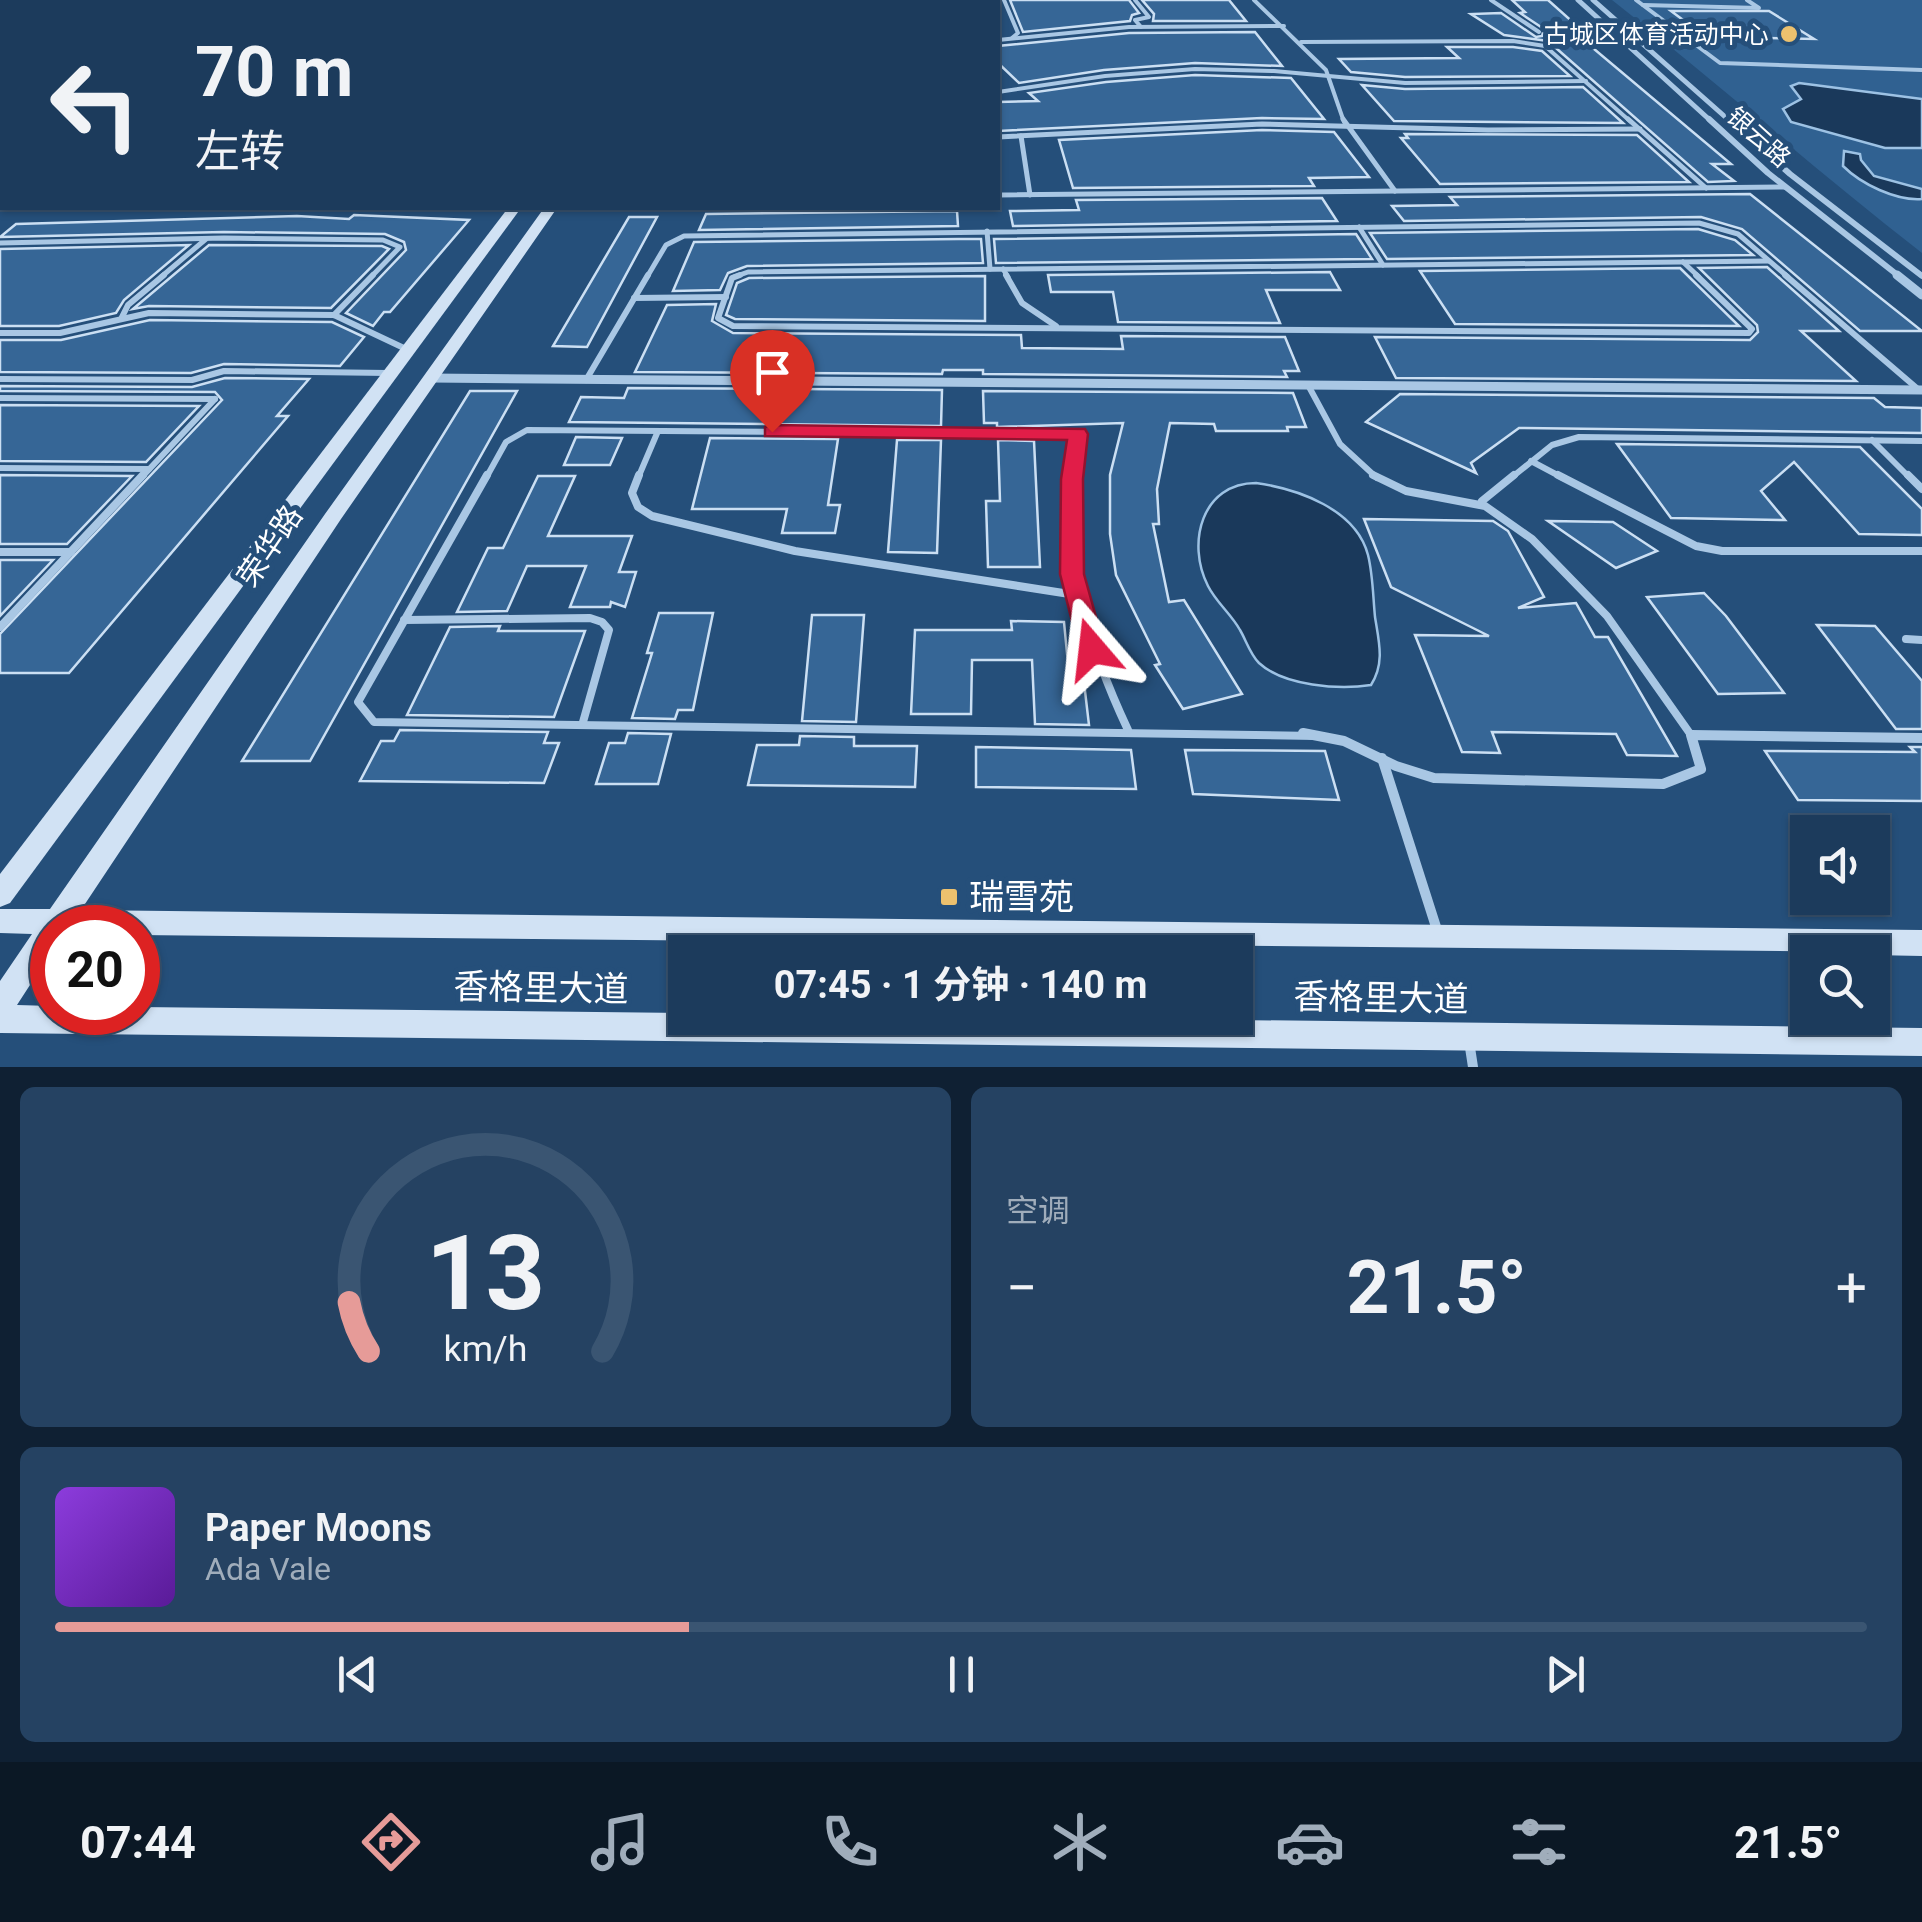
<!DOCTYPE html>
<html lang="zh">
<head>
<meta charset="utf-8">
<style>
  :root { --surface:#1c3b5c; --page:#254262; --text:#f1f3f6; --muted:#a0adbb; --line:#3a5572; --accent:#e69b98 }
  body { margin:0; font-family:Roboto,"Noto Sans SC",sans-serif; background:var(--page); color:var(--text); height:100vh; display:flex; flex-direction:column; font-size:38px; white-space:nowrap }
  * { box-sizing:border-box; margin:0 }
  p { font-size:32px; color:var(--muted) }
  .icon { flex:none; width:55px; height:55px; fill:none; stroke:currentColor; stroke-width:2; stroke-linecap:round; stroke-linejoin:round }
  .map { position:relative; height:1067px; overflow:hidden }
  .details { display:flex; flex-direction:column; gap:20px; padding:20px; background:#0f2033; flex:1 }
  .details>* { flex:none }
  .hud { position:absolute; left:0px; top:0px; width:1000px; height:210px; box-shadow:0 2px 8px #0004,0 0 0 2px var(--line); background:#1c3b5c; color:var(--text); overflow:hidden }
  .fabs { position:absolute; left:1790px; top:815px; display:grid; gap:20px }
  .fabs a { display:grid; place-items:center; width:100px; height:100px; border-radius:0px; background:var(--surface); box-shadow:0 2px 8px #0004,0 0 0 2px var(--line); font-size:50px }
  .speed { position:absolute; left:30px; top:905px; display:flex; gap:20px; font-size:50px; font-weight:700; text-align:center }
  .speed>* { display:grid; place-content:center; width:130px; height:130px; border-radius:50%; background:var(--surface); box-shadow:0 2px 8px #0004,0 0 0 2px var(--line); line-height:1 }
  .speed .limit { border:15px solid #d22; background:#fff; color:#111 }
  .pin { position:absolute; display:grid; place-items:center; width:85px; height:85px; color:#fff; margin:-102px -42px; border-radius:50% 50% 50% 0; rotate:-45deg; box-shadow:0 0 10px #0007 }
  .pin .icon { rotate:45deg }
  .me { position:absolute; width:110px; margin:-55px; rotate:343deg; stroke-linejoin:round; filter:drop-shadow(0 0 8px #0008) }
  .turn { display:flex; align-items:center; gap:35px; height:210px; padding:0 30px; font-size:45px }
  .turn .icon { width:130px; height:130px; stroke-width:2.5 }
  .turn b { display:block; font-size:70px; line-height:85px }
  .big { font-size:75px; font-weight:700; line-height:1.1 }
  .details .widget { flex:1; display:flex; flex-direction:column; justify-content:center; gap:15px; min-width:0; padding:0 35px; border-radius:15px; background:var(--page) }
  .details .dial { align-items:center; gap:0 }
  .dial svg { height:260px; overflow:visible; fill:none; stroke:var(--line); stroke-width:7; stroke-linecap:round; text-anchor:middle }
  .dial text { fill:var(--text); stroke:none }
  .song { display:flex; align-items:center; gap:30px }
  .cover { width:120px; height:120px; border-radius:15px; background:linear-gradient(135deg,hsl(270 70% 55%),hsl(270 70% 35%)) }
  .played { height:10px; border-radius:5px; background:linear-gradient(90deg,var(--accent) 35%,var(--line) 35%) }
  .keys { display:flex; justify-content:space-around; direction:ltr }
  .heat { display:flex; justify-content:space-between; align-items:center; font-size:55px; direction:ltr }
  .details .tiles { flex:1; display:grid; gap:20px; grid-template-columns:1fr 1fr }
  .widget:last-child { grid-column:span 2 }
  .trip { position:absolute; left:668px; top:935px; width:585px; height:100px; border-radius:0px; background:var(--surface); box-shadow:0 2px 8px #0004,0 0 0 2px var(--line); font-weight:700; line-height:100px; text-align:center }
  .tab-bar { display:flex; height:160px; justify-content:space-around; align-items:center; background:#0b1825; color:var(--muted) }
  .tab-bar .icon { width:70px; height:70px }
  .tab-bar .on { color:var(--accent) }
  .tab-bar b { font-size:45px; color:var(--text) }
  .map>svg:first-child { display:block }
  .green { fill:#306191 }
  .water { fill:#1a395b; stroke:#9dc2e4; stroke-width:2.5 }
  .building { fill:#366696; stroke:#cbdff3; stroke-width:2.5 }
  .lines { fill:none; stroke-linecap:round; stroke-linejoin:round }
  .lane-far4 { stroke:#a9c7e4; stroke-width:4 }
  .lane-far3 { stroke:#a9c7e4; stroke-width:5 }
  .lane-far2 { stroke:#a9c7e4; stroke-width:6 }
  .lane-far1 { stroke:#a9c7e4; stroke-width:8 }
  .lane { stroke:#a9c7e4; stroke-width:10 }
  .street-far2 { stroke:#a9c7e4; stroke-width:5 }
  .street-far1 { stroke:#a9c7e4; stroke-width:6 }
  .street { stroke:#a9c7e4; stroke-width:9 }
  .secondary { fill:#d1e2f4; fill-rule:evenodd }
  .route { fill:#e11d48; stroke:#92132f; stroke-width:2.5 }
  .poi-dot { fill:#edc16e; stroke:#254f7a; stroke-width:4 }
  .labels { text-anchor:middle; stroke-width:10; stroke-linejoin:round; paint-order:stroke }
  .far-poi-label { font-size:25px; fill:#fff; stroke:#254f7a; text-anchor:end }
  .far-street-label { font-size:25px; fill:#fff; stroke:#254f7a }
  .street-label { font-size:30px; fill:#fff; stroke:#254f7a }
  .near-poi-label { font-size:35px; fill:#fff; stroke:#254f7a; text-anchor:start }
  .near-street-label { font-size:35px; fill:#fff; stroke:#254f7a }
</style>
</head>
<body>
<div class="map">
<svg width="1922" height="1067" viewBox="0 0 1922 1067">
  <rect width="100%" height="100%" fill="#254f7a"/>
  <path class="green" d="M1612,0H1922V253C1816,171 1717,82 1612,0Z"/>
  <g class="water">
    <polygon points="1799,83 1922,99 1922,148 1885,148 1791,122 1783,109 1801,99 1791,86"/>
    <path d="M1844,151L1860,154L1861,160L1874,176L1922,189V199C1896,201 1861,184 1843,166Z"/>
    <path d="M1256,483C1298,489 1356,509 1368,555C1373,575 1373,597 1375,617C1379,642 1385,663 1371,685C1339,690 1284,686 1259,663C1250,654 1246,640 1240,630C1231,614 1216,602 1208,586C1186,543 1202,483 1256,483Z"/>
  </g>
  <g class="building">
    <polygon points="1010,0 1129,0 1139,13 1132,15 1130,21 1023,32"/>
    <polygon points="1142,0 1229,0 1246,21 1153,21 1154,14"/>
    <polygon points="1512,0 1548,0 1585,33 1575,33 1731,164 1712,164 1734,181 1708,182 1548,41 1504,35 1471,14 1501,13 1536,37 1542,36 1544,29 1520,13 1525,12"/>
    <polygon points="1671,11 1769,11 1814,39 1706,37"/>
    <polygon points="1255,32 1282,66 1195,63 1104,70 1019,83 998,63 998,46 1129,33"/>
    <polygon points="1447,47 1513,47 1542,51 1570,76 1405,77 1351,72 1339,59 1459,58"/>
    <polygon points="1195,75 1291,78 1324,119 1262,118 998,131 998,102 1038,101 1029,93 1106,82"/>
    <polygon points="1362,85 1405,89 1583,87 1623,123 1394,121"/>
    <polygon points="1262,130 1334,132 1369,177 1309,178 1314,186 1073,188 1059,140"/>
    <polygon points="1405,134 1637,135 1689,182 1440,184 1401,138 1408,138"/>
    <polygon points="1750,194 1922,331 1860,331 1742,229 1701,217 1404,221 1392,206 1457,205 1450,197"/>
    <polygon points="1322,198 1337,221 1013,226 1010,211 1079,210 1076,200"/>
    <polygon points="957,211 958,226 699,230 706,214"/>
    <polygon points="354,215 469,220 390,312 384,312 373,326 346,313 406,250 404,242 385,234 224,232 0,237 16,224 297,216 349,219"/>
    <polygon points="629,217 657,217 587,347 553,346"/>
    <polygon points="1698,229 1735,240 1753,255 1387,259 1370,233"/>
    <polygon points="1356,234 1372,259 996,263 994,239"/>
    <polygon points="958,239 981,239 983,263 747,266 728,273 720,290 673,291 694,242"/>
    <polygon points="189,245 124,300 116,313 59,326 0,326 0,249"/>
    <polygon points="209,245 382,246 389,249 331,308 149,306 133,309"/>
    <polygon points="1767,267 1839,331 1801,331 1856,381 1396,378 1375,337 1750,340 1758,332 1757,325 1699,268"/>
    <polygon points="1680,268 1739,326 1455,324 1420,271"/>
    <polygon points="1330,272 1340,290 1266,290 1280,323 1118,322 1113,292 1051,292 1048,275"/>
    <polygon points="985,276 985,321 735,319 726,315 737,283 749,278"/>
    <polygon points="716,304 712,321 733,333 1021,335 1022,348 1123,349 1121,336 1285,337 1299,371 1284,371 1287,377 983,374 983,370 943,370 942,374 635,372 667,305"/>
    <polygon points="150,320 332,322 364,337 340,366 224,364 191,373 0,372 0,340 61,340"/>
    <polygon points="225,378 309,379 277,416 288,416 69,673 0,673 0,634 222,400 215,392 0,391 0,386 192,387"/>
    <polygon points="628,388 942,390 941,426 569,422 581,397 624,398"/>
    <polygon points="470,391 517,391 310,761 242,761"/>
    <polygon points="983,391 1293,393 1306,427 1287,427 1288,431 1216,431 1214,424 1170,423 1157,489 1159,524 1153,524 1169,602 1184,600 1242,694 1183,709 1155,665 1160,664 1116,575 1110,534 1110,475 1123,423 997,427 997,423 984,423"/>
    <polygon points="1400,394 1874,398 1885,407 1922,408 1922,433 1519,428 1471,463 1476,473 1366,422"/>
    <polygon points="0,405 199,406 146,462 0,461"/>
    <polygon points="576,437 622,438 610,465 564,465"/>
    <polygon points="710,438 838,439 828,505 840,505 835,533 782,533 787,509 692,509"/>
    <polygon points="897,440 941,440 937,553 888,552"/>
    <polygon points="998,440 1034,441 1040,567 988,567 986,501 1000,501"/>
    <polygon points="1617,444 1860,447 1922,509 1922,535 1859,534 1794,462 1761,491 1785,520 1671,518"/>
    <polygon points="0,475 132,476 67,544 0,544"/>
    <polygon points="538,476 575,476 548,536 632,536 619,572 636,572 625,607 611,602 610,607 570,607 586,566 527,566 507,611 457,612 488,548 503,548"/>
    <polygon points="1364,519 1493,521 1508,531 1544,597 1518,608 1576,603 1595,637 1608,637 1677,756 1627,755 1616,734 1492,732 1500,753 1462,752 1415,635 1489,636 1391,587"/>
    <polygon points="1548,521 1613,522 1657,551 1616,568"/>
    <polygon points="0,560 53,560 0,616"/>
    <polygon points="1704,593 1726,616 1784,693 1718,694 1647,597"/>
    <polygon points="659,613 713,613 693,710 678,710 675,719 632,718 652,653 647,653"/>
    <polygon points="812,615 864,615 856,722 802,721"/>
    <polygon points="1011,621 1064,622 1069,674 1083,674 1089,725 1035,724 1032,660 972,660 971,714 911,714 915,630 1012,630"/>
    <polygon points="1817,625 1875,626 1922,681 1922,729 1896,729"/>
    <polygon points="500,626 498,631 585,631 554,717 407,715 450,627"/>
    <polygon points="400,730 548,732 544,743 559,743 544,783 360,781 381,741 394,741"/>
    <polygon points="628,733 671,734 658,784 596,784 609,743 625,743"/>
    <polygon points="800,736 854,737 854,746 917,746 915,787 748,785 757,745 799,745"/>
    <polygon points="976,747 1131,750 1136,789 976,787"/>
    <polygon points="1910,747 1922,747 1922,801 1798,800 1765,751 1915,752"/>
    <polygon points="1185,750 1325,751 1339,800 1193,794"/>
  </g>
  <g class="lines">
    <g class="lane-far4">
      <polyline points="1004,0 1018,33 1012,38"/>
      <polyline points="1135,0 1149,17 1135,20 1141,27"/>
      <polyline points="1254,0 1326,70 1344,122"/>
      <polyline points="1491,0 1539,32"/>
      <polyline points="1636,0 1720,63 1922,70"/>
      <polyline points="0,1 27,0"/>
      <polyline points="130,2 136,0"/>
      <polyline points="1643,5 1759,8 1747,0"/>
      <polyline points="998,40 1129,27 1284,26"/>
      <polyline points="1301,42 1513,41 1545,46 1631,122"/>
      <polyline points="998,92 1105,76 1195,69 1274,71 1405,83 1586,81"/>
    </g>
    <g class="lane-far3">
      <polyline points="1343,119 1395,191"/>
      <polyline points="1628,119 1706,188"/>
      <polyline points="1021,136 1030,195"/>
      <polyline points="998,137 1262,124 1488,130 1640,129"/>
      <polyline points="998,195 1785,187"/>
      <polyline points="1359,227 1383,265"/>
      <polyline points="987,231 990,269"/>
      <polyline points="0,243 224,238 383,240 400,247 371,277"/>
      <polyline points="1683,262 1699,277"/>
      <polyline points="1003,269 1008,277"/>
      <polyline points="161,277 206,239"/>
      <polyline points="647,277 666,245 684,236 1699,223 1738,234 1788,277"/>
      <polyline points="734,277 748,272 1769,261"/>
    </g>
    <g class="lane-far2">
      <polyline points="740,275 732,278 718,318 733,326 1749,333 1752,329 1696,275"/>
      <polyline points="1006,275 1022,303 1056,326"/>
      <polyline points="1785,275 1919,390"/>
      <polyline points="634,298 726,297"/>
      <polyline points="334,315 373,275"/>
      <polyline points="122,317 128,305 164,275"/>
      <polyline points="0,333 60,333 149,313 334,315 406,349"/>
      <polyline points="0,379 192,380 224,371 388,373"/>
      <polyline points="586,380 648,275"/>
      <polyline points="1308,385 1340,444 1377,478"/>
      <polyline points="0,398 215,399"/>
      <polyline points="1872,440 1910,478"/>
      <polyline points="1531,461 1563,478"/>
      <polyline points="0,468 149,469"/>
      <polyline points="141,478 215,399"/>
      <polyline points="486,478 506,442 527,430 1077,434 1073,478"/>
      <polyline points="638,478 658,431"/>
      <polyline points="1511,478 1552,445 1579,437 1922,441"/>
    </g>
    <g class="lane-far1">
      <polyline points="487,475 358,702 374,722 1316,736"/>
      <polyline points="639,475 632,493 638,507 652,516 795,551 1076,595"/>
      <path d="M1073,475C1068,572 1087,643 1128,730"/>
      <polyline points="1373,475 1406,491 1485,506 1532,539 1607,616 1691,735"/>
      <polyline points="1558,475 1696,546 1722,551 1922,551"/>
      <polyline points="1908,475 1922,489"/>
      <polyline points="1482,501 1514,475"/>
      <polyline points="0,552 71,552"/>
      <polyline points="404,620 590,618 602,622 609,630 583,722"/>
      <polyline points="0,627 143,475"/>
      <polyline points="1906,639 1922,640"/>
      <polyline points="1691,736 1747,736"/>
    </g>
    <g class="lane">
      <polyline points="1303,733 1344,741 1396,766 1434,778 1663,784 1701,769 1691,735 1922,738"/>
      <polyline points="1382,758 1437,930"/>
      <polyline points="1469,1041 1473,1067"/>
    </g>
    <g class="street-far2">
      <polyline points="1578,0 1712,122"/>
      <polyline points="1593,0 1731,122"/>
    </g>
    <g class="street-far1">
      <polyline points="1709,119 1768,173 1900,277"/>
      <polyline points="1728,119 1790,174 1922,276"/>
    </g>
    <g class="street">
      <polyline points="1897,275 1922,295"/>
      <polyline points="430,378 1922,390"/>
    </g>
    <g class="secondary">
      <polygon points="508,208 521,208 10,903 0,907 0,874"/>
      <polygon points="544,208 557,208 341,519 81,910 1922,930 1922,956 1872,955 1872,952 138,935 138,928 52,928 52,951 17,1005 52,1006 52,1012 138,1012 138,1007 685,1013 685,1018 1069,1018 1922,1028 1922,1056 0,1033 0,981 32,934 0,933 0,909 50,909 325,514"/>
    </g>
  </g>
  <polygon class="route" points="772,425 1085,429 1088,434 1083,479 1084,574 1105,649 1101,655 1083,655 1079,649 1060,574 1061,479 1067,440 765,436 765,427"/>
  <g class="poi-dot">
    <circle cx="1789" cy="34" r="10"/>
    <rect x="939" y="887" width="20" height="20" rx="5"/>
  </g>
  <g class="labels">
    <g class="far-poi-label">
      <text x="1769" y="43">古城区体育活动中心</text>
    </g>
    <g class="far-street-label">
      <text transform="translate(1759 137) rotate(42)" y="9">银云路</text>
    </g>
    <g class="street-label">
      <text transform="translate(270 546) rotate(-56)" y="10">荣华路</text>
    </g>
    <g class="near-poi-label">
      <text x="969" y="909">瑞雪苑</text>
    </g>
    <g class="near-street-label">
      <text transform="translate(541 988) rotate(1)" y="12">香格里大道</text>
      <text transform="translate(1381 998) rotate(1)" y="12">香格里大道</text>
    </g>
  </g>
</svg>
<div class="fabs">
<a><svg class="icon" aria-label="sound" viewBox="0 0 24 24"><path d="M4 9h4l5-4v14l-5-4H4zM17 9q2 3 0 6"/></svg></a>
<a><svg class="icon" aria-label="search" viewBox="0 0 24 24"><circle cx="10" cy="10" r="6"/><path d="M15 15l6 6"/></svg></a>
</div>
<div class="speed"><div class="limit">20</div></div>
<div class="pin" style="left:772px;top:432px;background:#d93025"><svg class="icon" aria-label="arrive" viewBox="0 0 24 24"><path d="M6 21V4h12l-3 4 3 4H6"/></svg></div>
<svg class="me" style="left:1092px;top:649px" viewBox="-20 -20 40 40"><path d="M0-17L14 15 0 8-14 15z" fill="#e11d48" stroke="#fff" stroke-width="4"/></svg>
<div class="trip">07:45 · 1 分钟 · 140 m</div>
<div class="hud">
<div class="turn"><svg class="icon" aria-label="left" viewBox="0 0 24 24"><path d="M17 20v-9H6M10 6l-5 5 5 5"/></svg><div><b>70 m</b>左转</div></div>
</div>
</div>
<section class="details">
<div class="tiles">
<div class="widget dial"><svg viewBox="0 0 100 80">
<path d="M14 69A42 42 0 1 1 86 69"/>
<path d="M14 69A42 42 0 0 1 8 54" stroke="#e69b98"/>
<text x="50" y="56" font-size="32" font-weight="700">13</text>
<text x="50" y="72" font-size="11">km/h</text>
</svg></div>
<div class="widget"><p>空调</p>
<div class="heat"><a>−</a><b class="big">21.5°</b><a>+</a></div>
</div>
<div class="widget">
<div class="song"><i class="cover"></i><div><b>Paper Moons</b><p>Ada Vale</p></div></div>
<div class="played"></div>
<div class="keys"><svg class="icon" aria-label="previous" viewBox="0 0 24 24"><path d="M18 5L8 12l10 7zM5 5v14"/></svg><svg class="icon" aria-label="pause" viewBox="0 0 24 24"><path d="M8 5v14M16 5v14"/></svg><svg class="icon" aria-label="next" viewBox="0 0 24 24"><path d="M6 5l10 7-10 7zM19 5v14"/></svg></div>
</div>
</div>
</section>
<nav class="tab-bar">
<b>07:44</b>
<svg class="icon on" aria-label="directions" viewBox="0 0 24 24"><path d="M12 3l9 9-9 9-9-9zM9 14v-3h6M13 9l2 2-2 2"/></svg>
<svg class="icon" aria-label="music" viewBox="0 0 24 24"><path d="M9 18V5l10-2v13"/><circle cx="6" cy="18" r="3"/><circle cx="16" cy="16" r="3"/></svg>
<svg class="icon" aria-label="phone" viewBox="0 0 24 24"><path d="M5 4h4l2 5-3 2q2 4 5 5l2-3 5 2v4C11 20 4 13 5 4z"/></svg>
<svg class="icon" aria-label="climate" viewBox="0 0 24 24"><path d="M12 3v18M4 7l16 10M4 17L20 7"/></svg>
<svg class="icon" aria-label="car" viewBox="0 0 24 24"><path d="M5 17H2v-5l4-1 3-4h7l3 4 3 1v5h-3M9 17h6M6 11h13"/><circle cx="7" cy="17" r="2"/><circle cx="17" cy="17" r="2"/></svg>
<svg class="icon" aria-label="filters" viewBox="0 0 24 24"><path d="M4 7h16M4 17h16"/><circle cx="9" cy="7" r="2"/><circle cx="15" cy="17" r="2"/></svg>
<b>21.5°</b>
</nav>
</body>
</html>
